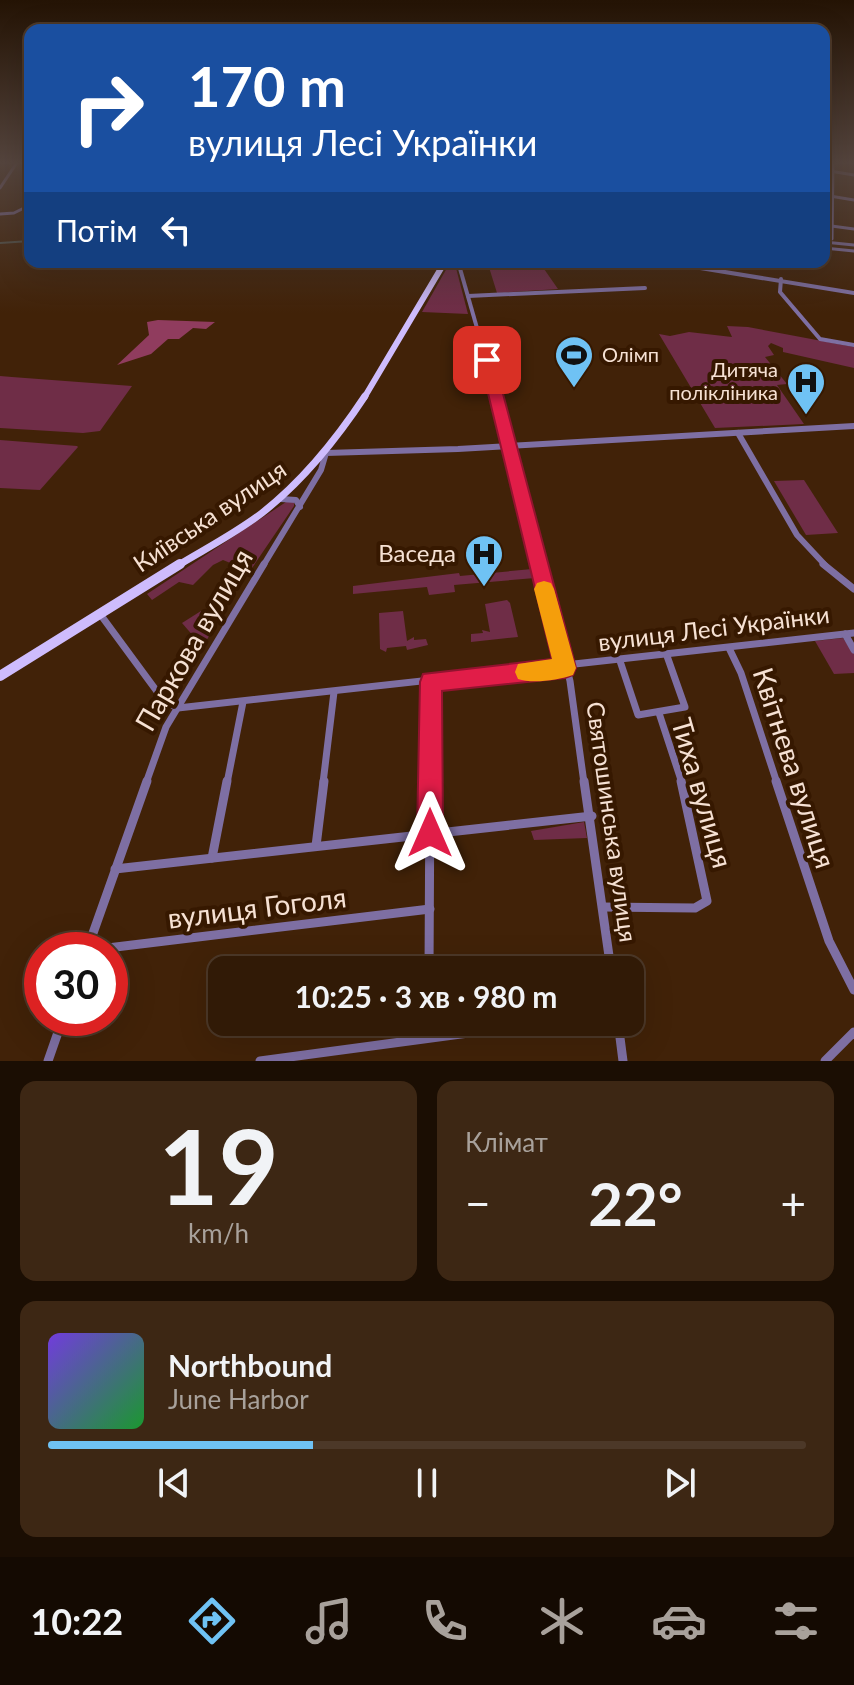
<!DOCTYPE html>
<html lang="uk">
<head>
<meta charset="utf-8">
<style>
  :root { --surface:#311a06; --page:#3d2714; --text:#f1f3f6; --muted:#a8a19b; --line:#4c3828; --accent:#6fc2f4 }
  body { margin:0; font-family:Lato,sans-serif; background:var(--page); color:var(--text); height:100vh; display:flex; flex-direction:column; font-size:30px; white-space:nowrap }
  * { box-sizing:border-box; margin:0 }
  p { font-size:26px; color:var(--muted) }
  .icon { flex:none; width:44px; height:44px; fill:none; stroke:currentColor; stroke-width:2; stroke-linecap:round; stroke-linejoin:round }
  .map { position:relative; height:1061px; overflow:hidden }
  .details { display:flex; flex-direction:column; gap:20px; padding:20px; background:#1b0e03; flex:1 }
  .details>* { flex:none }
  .banner { position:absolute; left:24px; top:24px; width:806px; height:244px; border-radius:16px; box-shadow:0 8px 32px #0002,0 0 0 2px var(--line); background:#1a4fa0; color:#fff; overflow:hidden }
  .speed { position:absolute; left:24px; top:932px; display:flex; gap:16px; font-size:40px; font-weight:700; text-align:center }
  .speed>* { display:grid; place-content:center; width:104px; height:104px; border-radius:50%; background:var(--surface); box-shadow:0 8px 32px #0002,0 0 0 2px var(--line); line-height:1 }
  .speed .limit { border:12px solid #d22; background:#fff; color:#111 }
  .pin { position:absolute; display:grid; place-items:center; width:68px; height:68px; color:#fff; margin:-34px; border-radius:16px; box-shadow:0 4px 12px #0006 }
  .me { position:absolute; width:88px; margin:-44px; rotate:0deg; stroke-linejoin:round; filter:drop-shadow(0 0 6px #0008) }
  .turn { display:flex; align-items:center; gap:28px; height:168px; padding:0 32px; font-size:36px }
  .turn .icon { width:104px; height:104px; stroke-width:2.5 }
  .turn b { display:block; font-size:56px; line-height:68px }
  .then { display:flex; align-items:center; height:76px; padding:0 32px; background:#0003; gap:16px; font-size:30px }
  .big { font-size:60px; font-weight:700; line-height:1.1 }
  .details .tile { flex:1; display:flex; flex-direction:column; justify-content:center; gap:12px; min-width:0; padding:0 28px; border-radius:16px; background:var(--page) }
  .details .dial { align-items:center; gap:0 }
  .dial b { font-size:104px; line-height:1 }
  .song { display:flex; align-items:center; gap:24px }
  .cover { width:96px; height:96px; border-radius:12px; background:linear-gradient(135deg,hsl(260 70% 55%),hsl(130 70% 35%)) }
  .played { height:8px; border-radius:4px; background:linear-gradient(90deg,var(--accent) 35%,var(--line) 35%) }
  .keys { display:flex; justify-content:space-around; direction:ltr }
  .heat { display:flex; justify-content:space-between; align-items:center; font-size:44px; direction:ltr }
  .details .tiles { flex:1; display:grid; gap:20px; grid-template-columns:1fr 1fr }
  .tile:last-child { grid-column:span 2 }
  .trip { position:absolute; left:208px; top:956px; width:436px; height:80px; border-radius:16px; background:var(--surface); box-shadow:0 8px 32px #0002,0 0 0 2px var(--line); font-weight:700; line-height:80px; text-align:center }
  .tabs { display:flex; height:128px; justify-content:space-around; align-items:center; background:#140a02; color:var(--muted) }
  .tabs .icon { width:56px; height:56px }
  .tabs .on { color:var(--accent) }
  .tabs b { font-size:36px; color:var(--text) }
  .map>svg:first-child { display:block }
  .green { fill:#6f2d47 }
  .forest { fill:#903c5e }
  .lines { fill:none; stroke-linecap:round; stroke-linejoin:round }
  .stream { stroke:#4f544d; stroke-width:2 }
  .minor-far4 { stroke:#7e6fa3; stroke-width:3 }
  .minor-far3 { stroke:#7e6fa3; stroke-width:4 }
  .minor-far2 { stroke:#7e6fa3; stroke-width:6 }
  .minor-far1 { stroke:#7e6fa3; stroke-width:7 }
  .minor { stroke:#7e6fa3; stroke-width:9 }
  .major-far3 { stroke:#cebcfd; stroke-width:4 }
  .major-far2 { stroke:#cebcfd; stroke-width:6 }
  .major-far1 { stroke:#cebcfd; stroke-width:7 }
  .major { stroke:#cebcfd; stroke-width:10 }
  .route { fill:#e11d48; stroke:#92132f; stroke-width:2 }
  .slow { fill:#f59e0b }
  .labels { text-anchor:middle; stroke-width:8; stroke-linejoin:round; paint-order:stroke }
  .far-poi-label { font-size:20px; fill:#f6e1d3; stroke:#361800; text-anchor:start }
  .street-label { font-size:24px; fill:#f6e1d3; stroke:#361800 }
  .poi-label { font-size:24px; fill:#f6e1d3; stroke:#361800; text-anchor:end }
  .near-street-label { font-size:28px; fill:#f6e1d3; stroke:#361800 }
</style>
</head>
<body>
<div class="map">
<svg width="854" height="1061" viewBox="0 0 854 1061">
  <rect width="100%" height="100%" fill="#412208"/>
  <g class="green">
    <polygon points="528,263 529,267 542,266 558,289 497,293 488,264"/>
    <polygon points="447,268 456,268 468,314 422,312"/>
    <polygon points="727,326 748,327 854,347 854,368 783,352 783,348 771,343 768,346 774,355 765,357 787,384 777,385 804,424 715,428 659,334 670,336 689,332 732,337"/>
    <polygon points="0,376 12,377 132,386 100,431 83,433 0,428"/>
    <polygon points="0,440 77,446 78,447 40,490 0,488"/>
    <polygon points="804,480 838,533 806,535 774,481"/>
    <polygon points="289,500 294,502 294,506 250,571 223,560 213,565 193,585 179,582 152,600 147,594"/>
    <polygon points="532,569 535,578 454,585 455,592 429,595 427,587 353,594 353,586 459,573 460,576"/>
    <polygon points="507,600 510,603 518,637 471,642 471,634 483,633 482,630 490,632 485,604"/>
    <polygon points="225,609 205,643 195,638 182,623 201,611"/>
    <polygon points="403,611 407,641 414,637 414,640 426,639 428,645 407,650 406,646 387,648 386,652 380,649 379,613"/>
    <polygon points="843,638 854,654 854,673 834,674 815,641"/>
    <polygon points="584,822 587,838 534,840 531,831"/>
  </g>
  <polygon class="forest" points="158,320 215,322 206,329 193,328 179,339 168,339 151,354 117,365 149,335 147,322"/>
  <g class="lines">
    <polyline class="stream" points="0,243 30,241"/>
    <g class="minor-far4">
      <polyline points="824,170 854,175"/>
      <polyline points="0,188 16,164"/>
      <polyline points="824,195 854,200"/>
      <polyline points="0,214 14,213 30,205"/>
      <polyline points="824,225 854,229"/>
      <polyline points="832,239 833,164"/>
      <polyline points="824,242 854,245"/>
      <polyline points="824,248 854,251"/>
      <polyline points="458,262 460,267"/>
      <polyline points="688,266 694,267"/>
    </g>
    <g class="minor-far3">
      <polyline points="459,265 497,398"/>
      <polyline points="688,266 854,293"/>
      <polyline points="781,279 780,292 820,339 854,345"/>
      <polyline points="468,296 645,288"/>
    </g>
    <g class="minor-far2">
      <polyline points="497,396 540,566"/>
      <polyline points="738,433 797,535 826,566"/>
      <polyline points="281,499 296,500 300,507"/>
      <polyline points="263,566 321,470 326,453 458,449 854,426"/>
    </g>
    <g class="minor-far1">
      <polyline points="540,564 570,681 584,783"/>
      <polyline points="823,564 854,589"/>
      <polyline points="100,614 164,701 178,708 854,633"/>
      <polyline points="845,634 854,650"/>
      <polyline points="729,648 741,673 777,783"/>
      <polyline points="620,661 638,715 685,707 667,656"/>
      <polyline points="659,713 682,783"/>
      <polyline points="146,783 166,727 264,564"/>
      <polyline points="227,783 243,702"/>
      <polyline points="323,783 334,692"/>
      <polyline points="430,783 431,682"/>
    </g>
    <g class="minor">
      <polyline points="584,781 611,970"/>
      <polyline points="776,781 829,941 854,990"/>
      <polyline points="316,846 324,781"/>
      <polyline points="212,858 227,781"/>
      <polyline points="115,869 592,816"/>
      <polyline points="603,907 695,908 707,901 681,781"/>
      <polyline points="87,950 147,781"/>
      <polyline points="91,950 430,909"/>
      <polyline points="429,970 430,781"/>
      <polyline points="428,1022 428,1036"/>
      <polyline points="618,1022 623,1061"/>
      <polyline points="48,1061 63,1018"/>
      <polyline points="260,1061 550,1022"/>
      <polyline points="825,1061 854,1032"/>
    </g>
    <polyline class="major-far3" points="442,267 445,262"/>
    <polyline class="major-far2" points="364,398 443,265"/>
    <path class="major-far1" d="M177,566C205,549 236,533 262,513C304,480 336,440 365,396"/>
    <polyline class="major" points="0,676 180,564"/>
  </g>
  <linearGradient id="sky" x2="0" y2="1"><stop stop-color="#241304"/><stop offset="0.52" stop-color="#54443d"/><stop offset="1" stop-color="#54443d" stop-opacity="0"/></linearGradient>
  <rect width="854" height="313" fill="url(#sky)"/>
  <polygon class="route" points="487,356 494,360 576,668 573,675 565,678 442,691 443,833 440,842 430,846 421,842 417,833 420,682 423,674 552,659 480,360"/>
  <path class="slow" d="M544,581L551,583L554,589L576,668L573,675C558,680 533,684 518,679L515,672L518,664L552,659L534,589L537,583Z"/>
  <defs>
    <symbol id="stadium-pin" viewBox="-11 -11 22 30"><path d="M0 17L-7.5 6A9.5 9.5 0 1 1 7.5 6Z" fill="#6fc2f4" stroke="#361800"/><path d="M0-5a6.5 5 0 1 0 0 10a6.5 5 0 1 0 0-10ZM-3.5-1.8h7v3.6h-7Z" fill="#111"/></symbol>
    <symbol id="hospital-pin" viewBox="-11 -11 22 30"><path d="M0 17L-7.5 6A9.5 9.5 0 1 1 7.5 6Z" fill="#6fc2f4" stroke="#361800"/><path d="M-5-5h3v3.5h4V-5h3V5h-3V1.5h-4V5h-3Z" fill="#111"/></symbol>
  </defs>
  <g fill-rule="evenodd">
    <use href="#stadium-pin" x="552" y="333" width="44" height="60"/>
    <use href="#hospital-pin" x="784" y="360" width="44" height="60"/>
    <use href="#hospital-pin" x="462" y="532" width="44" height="60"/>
  </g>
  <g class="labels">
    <g class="far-poi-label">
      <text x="602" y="362">Олімп</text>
      <text x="778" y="377" text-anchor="end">Дитяча<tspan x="778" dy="23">полікліника</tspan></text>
    </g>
    <g class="street-label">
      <text transform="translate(210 517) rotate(-34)" y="8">Київська вулиця</text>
      <text transform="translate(714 629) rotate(-7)" y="8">вулиця Лесі Українки</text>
      <text transform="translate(611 822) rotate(82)" y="8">Святошинська вулиця</text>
    </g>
    <g class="poi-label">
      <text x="456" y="562">Васеда</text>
    </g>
    <g class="near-street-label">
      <text transform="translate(194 640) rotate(-60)" y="10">Паркова вулиця</text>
      <text transform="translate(794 768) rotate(72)" y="10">Квітнева вулиця</text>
      <text transform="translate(702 793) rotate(74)" y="10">Тиха вулиця</text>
      <text transform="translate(257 908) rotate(-7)" y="10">вулиця Гоголя</text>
    </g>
  </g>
</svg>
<div class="speed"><div class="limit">30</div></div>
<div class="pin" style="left:487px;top:360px;background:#d93025"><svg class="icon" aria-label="arrive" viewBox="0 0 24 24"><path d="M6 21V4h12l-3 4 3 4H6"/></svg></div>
<svg class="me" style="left:430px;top:833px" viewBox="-20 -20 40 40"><path d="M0-17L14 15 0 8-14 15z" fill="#e11d48" stroke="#fff" stroke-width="4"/></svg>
<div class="trip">10:25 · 3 хв · 980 m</div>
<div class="banner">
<div class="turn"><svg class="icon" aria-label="right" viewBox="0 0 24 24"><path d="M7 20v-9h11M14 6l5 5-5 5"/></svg><div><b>170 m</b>вулиця Лесі Українки</div></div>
<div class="then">Потім<svg class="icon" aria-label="left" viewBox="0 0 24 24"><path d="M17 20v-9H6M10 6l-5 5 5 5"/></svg></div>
</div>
</div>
<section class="details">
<div class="tiles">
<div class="tile dial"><b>19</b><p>km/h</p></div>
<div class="tile"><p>Клімат</p>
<div class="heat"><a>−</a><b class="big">22°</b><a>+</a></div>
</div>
<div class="tile">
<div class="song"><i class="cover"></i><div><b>Northbound</b><p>June Harbor</p></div></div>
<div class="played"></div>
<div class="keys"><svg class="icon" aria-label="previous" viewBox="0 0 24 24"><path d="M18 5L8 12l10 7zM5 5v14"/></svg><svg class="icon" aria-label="pause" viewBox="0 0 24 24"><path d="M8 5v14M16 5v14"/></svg><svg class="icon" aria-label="next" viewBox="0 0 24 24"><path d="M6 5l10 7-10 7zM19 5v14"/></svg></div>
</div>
</div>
</section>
<nav class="tabs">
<b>10:22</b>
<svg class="icon on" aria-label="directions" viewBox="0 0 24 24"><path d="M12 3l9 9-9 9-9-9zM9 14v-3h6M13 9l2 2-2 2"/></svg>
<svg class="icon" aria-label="music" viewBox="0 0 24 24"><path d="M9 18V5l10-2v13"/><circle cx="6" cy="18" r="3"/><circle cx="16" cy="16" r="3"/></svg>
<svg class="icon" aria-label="phone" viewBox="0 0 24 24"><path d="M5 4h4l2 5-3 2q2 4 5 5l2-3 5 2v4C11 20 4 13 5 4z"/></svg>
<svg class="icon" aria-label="climate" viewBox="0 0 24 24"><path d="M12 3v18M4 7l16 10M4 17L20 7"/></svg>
<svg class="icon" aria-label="car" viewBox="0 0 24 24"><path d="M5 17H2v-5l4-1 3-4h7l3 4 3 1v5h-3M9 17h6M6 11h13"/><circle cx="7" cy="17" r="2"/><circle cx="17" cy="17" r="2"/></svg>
<svg class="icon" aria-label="filters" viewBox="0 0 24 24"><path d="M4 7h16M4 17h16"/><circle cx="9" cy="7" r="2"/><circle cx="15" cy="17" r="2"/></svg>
</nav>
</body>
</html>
